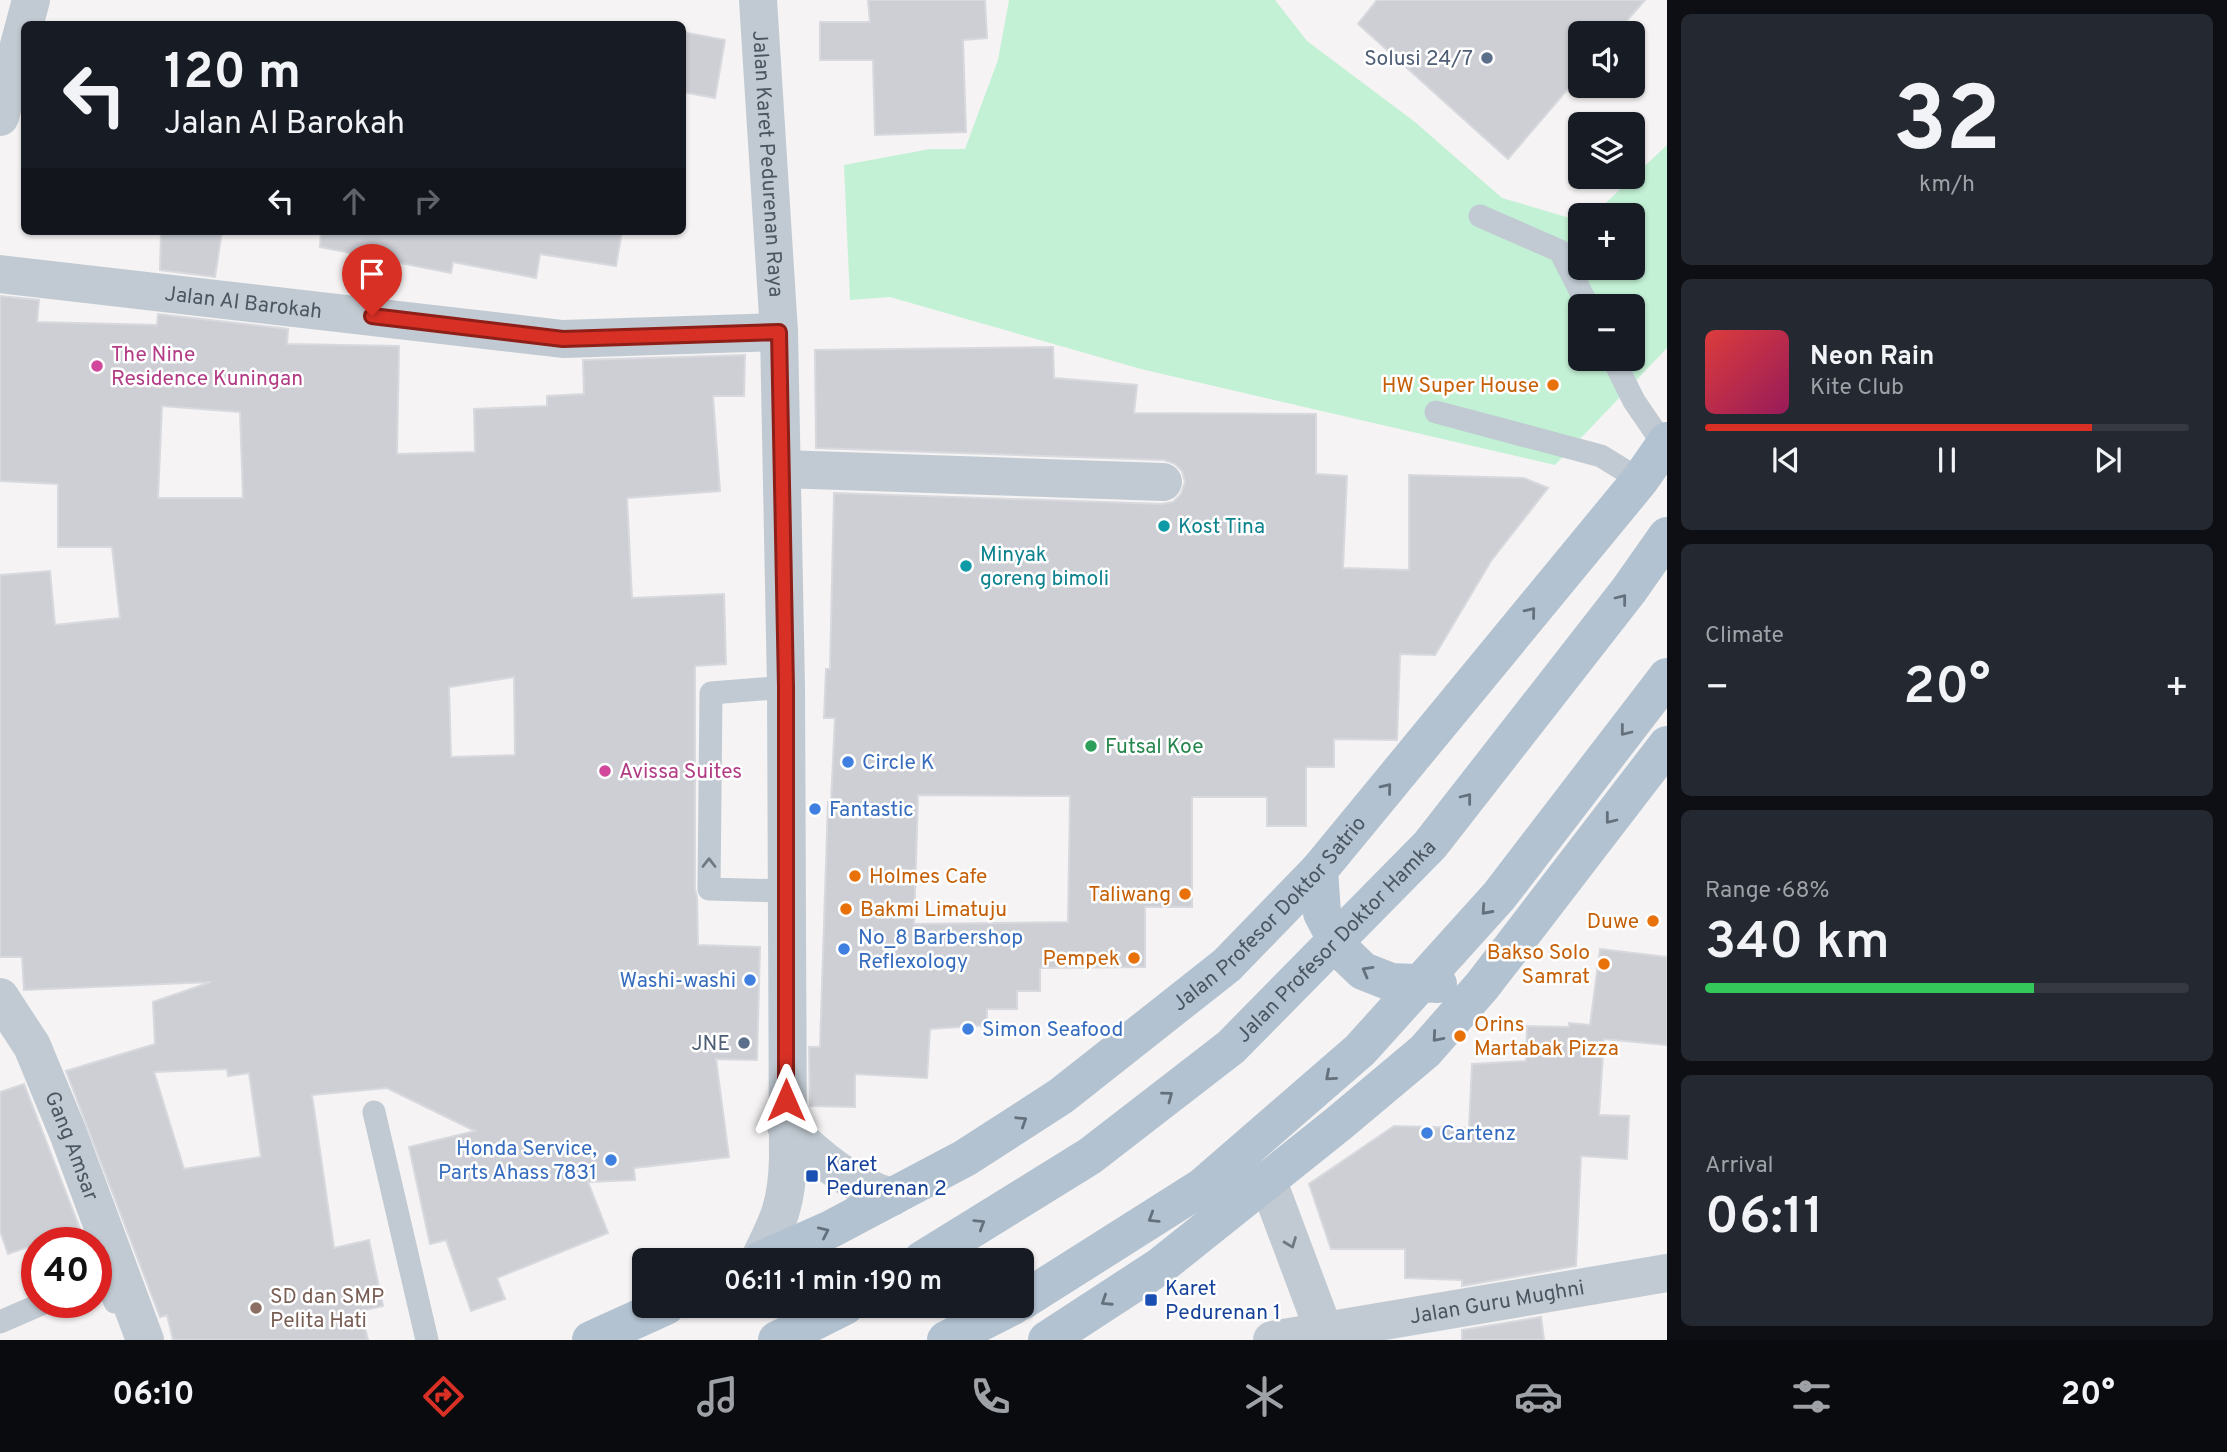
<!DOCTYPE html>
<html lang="en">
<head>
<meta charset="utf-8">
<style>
  :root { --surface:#171b24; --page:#242831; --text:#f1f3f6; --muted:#9ea1a6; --line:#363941; --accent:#d93025 }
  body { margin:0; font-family:Overpass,sans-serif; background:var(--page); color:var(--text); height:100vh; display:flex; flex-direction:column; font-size:26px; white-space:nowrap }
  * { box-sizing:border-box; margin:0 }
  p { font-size:23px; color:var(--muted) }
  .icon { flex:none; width:38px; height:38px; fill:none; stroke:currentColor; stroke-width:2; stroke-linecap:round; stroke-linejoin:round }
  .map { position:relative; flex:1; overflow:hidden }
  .sheet { display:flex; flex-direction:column; gap:14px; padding:14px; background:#0d0f14; width:560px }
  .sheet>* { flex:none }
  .top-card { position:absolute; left:21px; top:21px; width:665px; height:214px; border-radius:10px; box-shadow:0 2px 5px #0004; background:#171b24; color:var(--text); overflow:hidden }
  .fabs { position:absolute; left:1568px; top:21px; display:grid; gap:14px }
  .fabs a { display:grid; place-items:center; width:77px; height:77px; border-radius:10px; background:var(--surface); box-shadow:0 2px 5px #0004; font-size:35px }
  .speed { position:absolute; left:21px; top:1227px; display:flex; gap:14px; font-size:35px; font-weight:700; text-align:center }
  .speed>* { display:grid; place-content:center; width:91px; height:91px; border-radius:50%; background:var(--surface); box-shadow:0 2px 5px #0004; line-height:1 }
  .speed .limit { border:10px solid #d22; background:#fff; color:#111 }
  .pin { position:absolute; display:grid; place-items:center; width:60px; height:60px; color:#fff; margin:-72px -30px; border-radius:50% 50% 50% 0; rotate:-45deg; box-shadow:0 0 7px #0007 }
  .pin .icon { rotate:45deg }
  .me { position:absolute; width:77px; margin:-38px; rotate:0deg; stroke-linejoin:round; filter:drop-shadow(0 0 5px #0008) }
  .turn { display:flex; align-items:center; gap:24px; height:147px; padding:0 28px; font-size:32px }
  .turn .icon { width:91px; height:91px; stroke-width:2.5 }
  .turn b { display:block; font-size:49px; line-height:60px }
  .lanes { display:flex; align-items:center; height:66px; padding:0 28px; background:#0003; justify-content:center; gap:35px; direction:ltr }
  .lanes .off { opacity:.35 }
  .big { font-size:52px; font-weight:600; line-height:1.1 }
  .sheet .widget { flex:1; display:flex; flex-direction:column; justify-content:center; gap:10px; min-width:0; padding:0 24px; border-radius:10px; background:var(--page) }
  .sheet .dial { align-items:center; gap:0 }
  .dial b { font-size:91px; line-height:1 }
  .song { display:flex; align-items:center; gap:21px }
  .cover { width:84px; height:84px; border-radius:10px; background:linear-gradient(135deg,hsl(0 70% 55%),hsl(330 70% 35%)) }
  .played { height:7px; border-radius:4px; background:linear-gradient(90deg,var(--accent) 80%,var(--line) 80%) }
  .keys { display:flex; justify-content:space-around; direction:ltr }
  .heat { display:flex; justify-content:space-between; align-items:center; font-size:38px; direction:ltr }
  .charge { height:10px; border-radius:5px; background:linear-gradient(90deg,#34c759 68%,var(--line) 0) }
  .trip { position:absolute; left:632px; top:1248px; width:402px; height:70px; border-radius:10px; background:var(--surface); box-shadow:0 2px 5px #0004; font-weight:600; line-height:70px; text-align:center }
  .tab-bar { display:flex; height:112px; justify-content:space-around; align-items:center; background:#090b0e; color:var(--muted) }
  .tab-bar .icon { width:49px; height:49px }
  .tab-bar .current { color:var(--accent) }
  .tab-bar b { font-size:32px; color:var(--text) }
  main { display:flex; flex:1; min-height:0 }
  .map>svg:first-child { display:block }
  .green { fill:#c3f1d5; fill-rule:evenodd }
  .building { fill:#cdcfd5; stroke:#d7d9de; stroke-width:2; fill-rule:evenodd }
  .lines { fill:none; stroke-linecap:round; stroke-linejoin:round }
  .service { stroke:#c1cad2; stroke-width:23 }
  .minor { stroke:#c1cad2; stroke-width:38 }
  .tertiary { stroke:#c1cad2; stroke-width:38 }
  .primary { stroke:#b3c2d1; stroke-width:38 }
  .oneway { stroke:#64717d }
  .oneway2 { stroke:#6e7983 }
  .route-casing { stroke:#8d1f18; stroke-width:18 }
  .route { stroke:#d93025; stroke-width:12 }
  .service-dot { fill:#5c6f8a; stroke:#fff; stroke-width:2.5 }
  .hotel-dot { fill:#d1479c; stroke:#fff; stroke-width:2.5 }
  .food-dot { fill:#e8710a; stroke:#fff; stroke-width:2.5 }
  .culture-dot { fill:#0f9aa8; stroke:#fff; stroke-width:2.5 }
  .leisure-dot { fill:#2e9e5b; stroke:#fff; stroke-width:2.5 }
  .shop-dot { fill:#3f7fe0; stroke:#fff; stroke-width:2.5 }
  .transit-dot { fill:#1a4fb4; stroke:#fff; stroke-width:2.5 }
  .education-dot { fill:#8d6e63; stroke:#fff; stroke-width:2.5 }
  .labels { text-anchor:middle; stroke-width:5; stroke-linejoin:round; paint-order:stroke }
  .service-label { font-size:21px; fill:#4e5e75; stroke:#fff; text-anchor:end }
  .street-label { font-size:21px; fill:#4a5661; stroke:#fff }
  .hotel-label { font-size:21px; fill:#b23c85; stroke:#fff; text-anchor:start }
  .food-label { font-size:21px; fill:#c56008; stroke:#fff; text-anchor:end }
  .culture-label { font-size:21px; fill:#0d838f; stroke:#fff; text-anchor:start }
  .leisure-label { font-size:21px; fill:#27864d; stroke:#fff; text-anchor:start }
  .shop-label { font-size:21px; fill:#366cbe; stroke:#fff; text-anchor:start }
  .transit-label { font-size:21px; fill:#164399; stroke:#fff; text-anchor:start }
  .education-label { font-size:21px; fill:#785e54; stroke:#fff; text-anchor:start }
</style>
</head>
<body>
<main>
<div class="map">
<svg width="1667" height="1340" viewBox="0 0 1667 1340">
  <rect width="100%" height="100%" fill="#f5f3f3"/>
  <path class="green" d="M1009,0H1275L1307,41L1415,122L1502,198L1580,221V268H1633V215H1593L1667,145V348L1555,465L1141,369L890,297L850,300L844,165L930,149H965L998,60ZM1580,306H1633V359H1580Z"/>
  <g class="building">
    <polygon points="868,0 985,0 987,38 963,40 966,132 875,135 873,60 820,60 820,22 870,22"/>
    <polygon points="1377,0 1645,0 1616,33 1580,33 1580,75 1508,159 1358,24"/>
    <polygon points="682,32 725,40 715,98 682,92"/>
    <polygon points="161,231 222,231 215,277 160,270"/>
    <polygon points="321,231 622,231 616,266 540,254 536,278 453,262 451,273 320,247"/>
    <path d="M0,296L39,300L37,322L157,325L158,314L288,329L287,344L399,346L397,454L475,452L474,409L547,406V396L584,394L583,360L745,355L744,396H713L720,491L627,498L632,598L724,594L726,664L695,666V889L697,897L698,945L760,947L757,1060L716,1059L729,1157L634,1168L635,1180L588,1182L608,1233L497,1278L505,1299L471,1311L446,1240L430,1244L409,1147L475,1131L387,1088L312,1095L334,1248L369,1240L383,1306L361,1311L368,1340H173L167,1315L160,1317L66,1071L155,1044L153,1002L211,982L24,990L22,957H0V575L50,571L55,625L120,618L112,547H58V484L0,481ZM162,406L240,412L243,498H158ZM514,677L515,755L451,757L449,687ZM227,1069L228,1076L249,1073L261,1157L184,1169L154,1072Z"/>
    <path d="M1053,347L1054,378L1137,385L1134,413L1316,414V474L1347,476L1343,568L1409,570V475L1524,478L1548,488L1491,561L1435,655L1400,654L1397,740L1334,739V767H1306V826H1267V797H1192V907H1145V967L1040,968V991H1017V1009H987V1025L930,1029L927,1078L855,1074V1107L810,1106L809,1047H820L828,802H831L835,718H824L826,669H830L834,493L1162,504L1173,502L1181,494L1185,482L1182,471L1175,464L1164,460L816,448L815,350ZM918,795L1070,796L1068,922L914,924Z"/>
    <polygon points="1600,949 1667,957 1667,1045 1604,1039 1599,1115 1629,1116 1627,1159 1581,1156 1576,1266 1462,1286 1462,1280 1405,1278 1405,1249 1331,1249 1309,1184 1394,1126 1469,1128 1472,1064 1526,1061 1527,1026 1569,1027 1569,1023 1590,1025"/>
    <polygon points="24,1084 80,1229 8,1254 0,1231 0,1092"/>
    <polygon points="1541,1317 1544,1340 1462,1340 1462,1330"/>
  </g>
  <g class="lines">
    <g class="service">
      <polyline points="1480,216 1560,251 1588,306"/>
      <polyline points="1613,359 1634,401 1664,445"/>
      <polyline points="1436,412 1601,456 1640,480"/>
      <polyline points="786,687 711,693 709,889 786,891"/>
      <polyline points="374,1112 427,1340"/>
      <polyline points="96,1280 104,1277 115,1302"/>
      <polyline points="0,1322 46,1302"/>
    </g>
    <g class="minor">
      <polyline points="0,117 31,0"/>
      <path id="s1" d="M0,274L563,339L779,332"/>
      <polyline points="782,469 1163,482"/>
      <path id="s2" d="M0,997L32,1046L68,1133L145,1340"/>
      <polyline points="1267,1179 1324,1331"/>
      <path id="s3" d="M1272,1340L1667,1273"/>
    </g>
    <g class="tertiary">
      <path id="s4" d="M758,0L779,332L786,687L788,1158C787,1204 779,1220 759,1260"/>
      <path d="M786,1126C816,1156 851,1186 892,1197"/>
    </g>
    <g class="primary">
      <polyline points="1319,870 1322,913 1342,951 1363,971 1391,982 1438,984"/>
      <path id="s5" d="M761,1260L831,1229L965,1158L1061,1096L1227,965L1319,870L1640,480L1667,441"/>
      <path id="s6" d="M922,1260L1090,1156L1231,1047L1430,845L1629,590L1667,536"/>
      <polyline points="1022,1301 1202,1187 1360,1050 1499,896 1667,677"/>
      <polyline points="591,1340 666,1306"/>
      <polyline points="777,1340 845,1306"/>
      <polyline points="946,1340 1013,1306"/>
      <polyline points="1047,1340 1159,1267 1338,1124 1425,1051 1482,986 1667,745"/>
    </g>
  </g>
  <defs><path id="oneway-chevron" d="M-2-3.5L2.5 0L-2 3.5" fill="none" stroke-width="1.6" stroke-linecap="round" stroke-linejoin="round" transform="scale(1.75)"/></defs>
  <g class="oneway">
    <use href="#oneway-chevron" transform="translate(1622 599) rotate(-52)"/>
    <use href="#oneway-chevron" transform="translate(1531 612) rotate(-51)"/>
    <use href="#oneway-chevron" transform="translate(1625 731) rotate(128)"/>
    <use href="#oneway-chevron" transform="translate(1387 788) rotate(-51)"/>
    <use href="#oneway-chevron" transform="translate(1467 798) rotate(-52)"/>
    <use href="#oneway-chevron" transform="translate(1610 819) rotate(128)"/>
    <use href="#oneway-chevron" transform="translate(1486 910) rotate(132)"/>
    <use href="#oneway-chevron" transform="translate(1367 971) rotate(-151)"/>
    <use href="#oneway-chevron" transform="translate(1437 1037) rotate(131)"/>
    <use href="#oneway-chevron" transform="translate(1330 1076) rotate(139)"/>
    <use href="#oneway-chevron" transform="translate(1168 1096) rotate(-37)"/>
    <use href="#oneway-chevron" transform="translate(1022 1121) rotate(-33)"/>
    <use href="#oneway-chevron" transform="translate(1153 1218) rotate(148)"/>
    <use href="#oneway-chevron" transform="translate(980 1224) rotate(-32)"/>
    <use href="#oneway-chevron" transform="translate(824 1232) rotate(-25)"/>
    <use href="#oneway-chevron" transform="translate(1106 1301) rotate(147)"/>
  </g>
  <g class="oneway2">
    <use href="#oneway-chevron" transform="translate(709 863) rotate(-90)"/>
    <use href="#oneway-chevron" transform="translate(1291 1243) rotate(69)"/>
  </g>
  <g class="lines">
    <defs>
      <polyline id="route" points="372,316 563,339 779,332 786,687 786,1100"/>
    </defs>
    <use href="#route" class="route-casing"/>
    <use href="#route" class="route"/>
  </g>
  <g class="service-dot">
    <circle cx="1487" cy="58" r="7"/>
    <circle cx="744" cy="1043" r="7"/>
  </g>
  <g class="hotel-dot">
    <circle cx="97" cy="366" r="7"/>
    <circle cx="605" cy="771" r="7"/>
  </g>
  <g class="food-dot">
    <circle cx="1553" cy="385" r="7"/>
    <circle cx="855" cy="876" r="7"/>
    <circle cx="1185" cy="894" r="7"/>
    <circle cx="846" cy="909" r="7"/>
    <circle cx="1653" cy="921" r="7"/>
    <circle cx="1134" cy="958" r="7"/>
    <circle cx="1604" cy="964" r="7"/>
    <circle cx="1460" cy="1036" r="7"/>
  </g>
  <g class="culture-dot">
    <circle cx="1164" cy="526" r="7"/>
    <circle cx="966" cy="566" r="7"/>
  </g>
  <circle class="leisure-dot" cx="1091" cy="746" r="7"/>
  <g class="shop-dot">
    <circle cx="848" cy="762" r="7"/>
    <circle cx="815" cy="809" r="7"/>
    <circle cx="844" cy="949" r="7"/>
    <circle cx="750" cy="980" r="7"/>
    <circle cx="968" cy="1029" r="7"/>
    <circle cx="1427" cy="1133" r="7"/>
    <circle cx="611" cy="1160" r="7"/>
  </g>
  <g class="transit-dot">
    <rect x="805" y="1169" width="14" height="14" rx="3.5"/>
    <rect x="1144" y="1293" width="14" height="14" rx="3.5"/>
  </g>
  <circle class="education-dot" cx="256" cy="1308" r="7"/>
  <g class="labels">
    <g class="service-label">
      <text x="1473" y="65">Solusi 24/7</text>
      <text x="730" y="1050">JNE</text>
    </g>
    <g class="street-label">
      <text dy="7" stroke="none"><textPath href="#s4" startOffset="164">Jalan Karet Pedurenan Raya</textPath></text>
      <text dy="7" stroke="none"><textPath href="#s1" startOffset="245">Jalan Al Barokah</textPath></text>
      <text dy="7" stroke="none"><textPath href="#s5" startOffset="620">Jalan Profesor Doktor Satrio</textPath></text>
      <text dy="7" stroke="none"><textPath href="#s6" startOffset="525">Jalan Profesor Doktor Hamka</textPath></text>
      <text dy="7" stroke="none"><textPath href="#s2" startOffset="166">Gang Amsar</textPath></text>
      <text dy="7" stroke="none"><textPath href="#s3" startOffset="228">Jalan Guru Mughni</textPath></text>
    </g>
    <g class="hotel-label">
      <text x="111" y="361">The Nine<tspan x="111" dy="24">Residence Kuningan</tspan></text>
      <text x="619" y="778">Avissa Suites</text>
    </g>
    <g class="food-label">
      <text x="1539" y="392">HW Super House</text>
      <text x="869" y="883" text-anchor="start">Holmes Cafe</text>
      <text x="1171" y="901">Taliwang</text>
      <text x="860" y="916" text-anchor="start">Bakmi Limatuju</text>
      <text x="1639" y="928">Duwe</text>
      <text x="1590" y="959">Bakso Solo<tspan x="1590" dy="24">Samrat</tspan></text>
      <text x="1120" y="965">Pempek</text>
      <text x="1474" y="1031" text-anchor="start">Orins<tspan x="1474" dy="24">Martabak Pizza</tspan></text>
    </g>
    <g class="culture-label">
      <text x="1178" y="533">Kost Tina</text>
      <text x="980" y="561">Minyak<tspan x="980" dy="24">goreng bimoli</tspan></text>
    </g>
    <g class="leisure-label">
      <text x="1105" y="753">Futsal Koe</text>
    </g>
    <g class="shop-label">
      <text x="862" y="769">Circle K</text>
      <text x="829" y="816">Fantastic</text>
      <text x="858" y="944">No_8 Barbershop<tspan x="858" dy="24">Reflexology</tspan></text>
      <text x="736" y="987" text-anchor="end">Washi-washi</text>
      <text x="982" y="1036">Simon Seafood</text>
      <text x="1441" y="1140">Cartenz</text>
      <text x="597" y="1155" text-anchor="end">Honda Service,<tspan x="597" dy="24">Parts Ahass 7831</tspan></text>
    </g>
    <g class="transit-label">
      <text x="826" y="1171">Karet<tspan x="826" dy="24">Pedurenan 2</tspan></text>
      <text x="1165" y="1295">Karet<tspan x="1165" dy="24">Pedurenan 1</tspan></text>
    </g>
    <g class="education-label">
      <text x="270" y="1303">SD dan SMP<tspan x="270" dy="24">Pelita Hati</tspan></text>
    </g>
  </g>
</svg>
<div class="fabs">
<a><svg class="icon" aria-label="sound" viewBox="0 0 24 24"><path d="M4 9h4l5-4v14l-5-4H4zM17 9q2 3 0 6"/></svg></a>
<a><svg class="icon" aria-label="layers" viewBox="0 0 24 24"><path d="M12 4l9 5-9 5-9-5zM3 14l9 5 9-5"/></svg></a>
<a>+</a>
<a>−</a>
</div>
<div class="speed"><div class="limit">40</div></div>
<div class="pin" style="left:372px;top:316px;background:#d93025"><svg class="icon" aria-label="arrive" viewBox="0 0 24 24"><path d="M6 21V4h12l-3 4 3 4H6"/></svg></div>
<svg class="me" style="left:786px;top:1100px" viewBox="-20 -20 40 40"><path d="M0-17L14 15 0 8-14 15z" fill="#d93025" stroke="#fff" stroke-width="4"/></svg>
<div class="trip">06:11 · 1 min · 190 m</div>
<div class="top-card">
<div class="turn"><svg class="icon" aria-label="left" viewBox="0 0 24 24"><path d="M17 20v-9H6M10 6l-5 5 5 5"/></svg><div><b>120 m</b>Jalan Al Barokah</div></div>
<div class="lanes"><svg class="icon" aria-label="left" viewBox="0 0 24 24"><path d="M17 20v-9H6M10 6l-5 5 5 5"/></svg><svg class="icon off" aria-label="ahead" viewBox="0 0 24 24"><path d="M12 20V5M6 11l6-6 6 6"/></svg><svg class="icon off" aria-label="right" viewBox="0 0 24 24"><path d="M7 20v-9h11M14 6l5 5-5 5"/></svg></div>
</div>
</div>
<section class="sheet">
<div class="widget dial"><b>32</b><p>km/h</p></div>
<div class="widget">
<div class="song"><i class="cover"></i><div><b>Neon Rain</b><p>Kite Club</p></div></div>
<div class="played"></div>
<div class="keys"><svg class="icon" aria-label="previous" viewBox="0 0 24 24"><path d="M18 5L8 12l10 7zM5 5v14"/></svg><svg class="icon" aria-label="pause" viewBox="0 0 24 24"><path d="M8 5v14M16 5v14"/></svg><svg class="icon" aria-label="next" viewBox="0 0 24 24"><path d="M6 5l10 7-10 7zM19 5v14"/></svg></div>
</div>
<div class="widget"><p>Climate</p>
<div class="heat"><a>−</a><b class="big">20°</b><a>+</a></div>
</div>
<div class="widget"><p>Range · 68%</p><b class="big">340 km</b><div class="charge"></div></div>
<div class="widget"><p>Arrival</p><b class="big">06:11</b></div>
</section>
</main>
<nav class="tab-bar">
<b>06:10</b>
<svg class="icon current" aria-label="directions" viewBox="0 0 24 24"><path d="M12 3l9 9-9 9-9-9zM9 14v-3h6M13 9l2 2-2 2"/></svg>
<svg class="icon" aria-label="music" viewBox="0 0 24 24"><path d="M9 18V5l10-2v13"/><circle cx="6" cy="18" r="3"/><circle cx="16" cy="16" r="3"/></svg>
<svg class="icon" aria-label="phone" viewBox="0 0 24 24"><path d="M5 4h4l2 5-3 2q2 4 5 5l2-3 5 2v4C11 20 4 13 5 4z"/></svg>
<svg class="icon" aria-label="climate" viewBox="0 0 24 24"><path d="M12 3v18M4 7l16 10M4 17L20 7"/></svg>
<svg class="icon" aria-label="car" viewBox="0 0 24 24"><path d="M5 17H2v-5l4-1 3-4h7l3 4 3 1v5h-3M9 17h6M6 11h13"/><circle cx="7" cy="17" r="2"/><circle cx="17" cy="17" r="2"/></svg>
<svg class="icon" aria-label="filters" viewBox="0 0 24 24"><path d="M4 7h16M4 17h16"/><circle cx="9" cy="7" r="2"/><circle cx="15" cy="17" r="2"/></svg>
<b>20°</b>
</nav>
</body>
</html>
